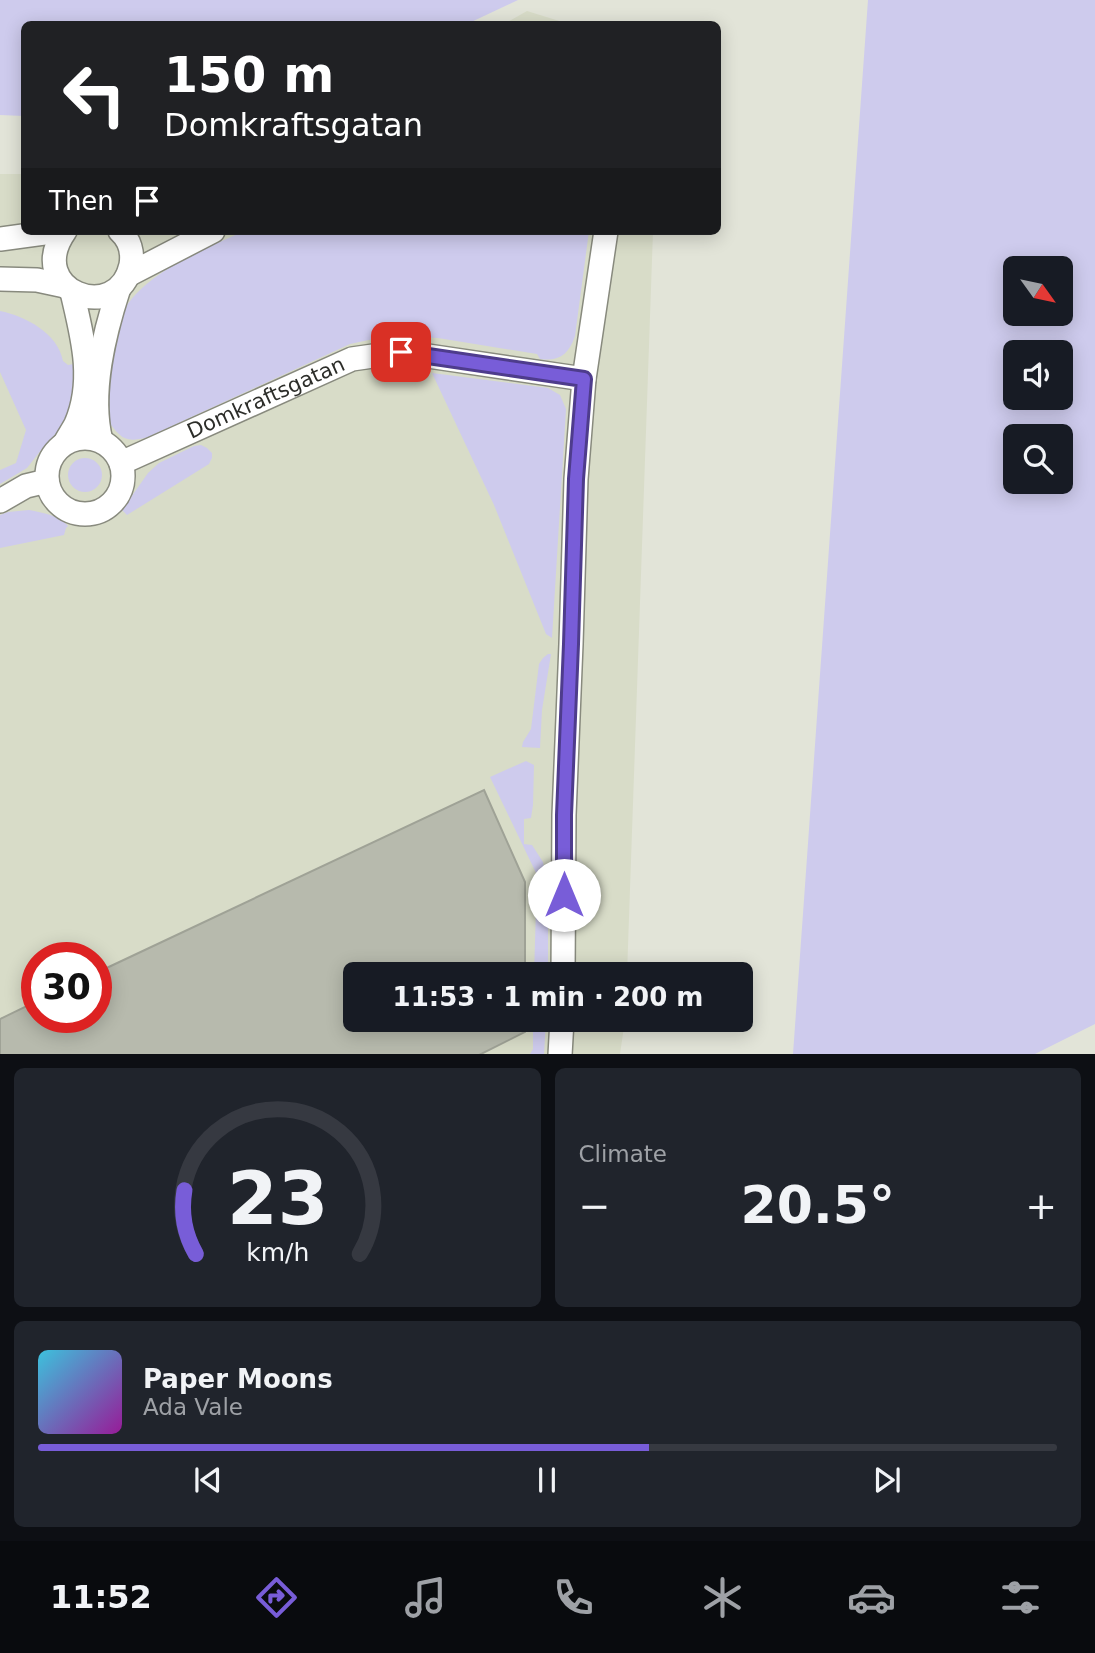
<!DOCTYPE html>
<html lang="en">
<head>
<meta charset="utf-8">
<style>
  :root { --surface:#171b24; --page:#20242c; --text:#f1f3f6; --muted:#9ea1a6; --line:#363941; --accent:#785dd8 }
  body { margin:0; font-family:"DejaVu Sans",sans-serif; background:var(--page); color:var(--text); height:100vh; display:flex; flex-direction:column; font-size:26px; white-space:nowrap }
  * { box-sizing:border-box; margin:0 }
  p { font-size:23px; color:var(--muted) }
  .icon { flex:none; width:38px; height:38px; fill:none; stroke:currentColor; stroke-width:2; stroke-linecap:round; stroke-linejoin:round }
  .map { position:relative; height:1054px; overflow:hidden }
  .panel { display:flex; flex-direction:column; gap:14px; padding:14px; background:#0d0f14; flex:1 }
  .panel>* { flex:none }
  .top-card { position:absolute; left:21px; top:21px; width:700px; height:214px; border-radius:10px; box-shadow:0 4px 18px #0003; background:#202124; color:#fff; overflow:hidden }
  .needle { width:46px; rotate:123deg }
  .controls { position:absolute; left:1003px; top:256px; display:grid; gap:14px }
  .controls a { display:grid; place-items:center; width:70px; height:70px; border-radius:10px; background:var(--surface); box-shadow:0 4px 18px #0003; font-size:35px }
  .speed { position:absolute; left:21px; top:942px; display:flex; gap:14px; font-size:35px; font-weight:700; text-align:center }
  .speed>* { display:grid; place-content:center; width:91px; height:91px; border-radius:50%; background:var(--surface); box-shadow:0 4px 18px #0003; line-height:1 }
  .speed .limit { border:10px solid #d22; background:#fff; color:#111 }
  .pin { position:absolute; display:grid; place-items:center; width:60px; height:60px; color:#fff; margin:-30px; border-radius:14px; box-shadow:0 4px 10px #0006 }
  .me { position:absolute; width:77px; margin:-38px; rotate:0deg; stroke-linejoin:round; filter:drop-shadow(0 0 5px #0008) }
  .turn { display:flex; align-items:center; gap:24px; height:147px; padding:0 28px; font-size:32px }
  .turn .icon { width:91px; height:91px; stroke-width:2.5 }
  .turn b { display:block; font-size:49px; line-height:60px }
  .then { display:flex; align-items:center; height:66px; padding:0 28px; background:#0003; gap:14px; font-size:26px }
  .big { font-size:52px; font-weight:700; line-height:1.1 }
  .panel .widget { flex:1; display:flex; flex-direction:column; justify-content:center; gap:10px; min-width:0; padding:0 24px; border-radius:10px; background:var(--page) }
  .panel .dial { align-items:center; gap:0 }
  .dial svg { height:182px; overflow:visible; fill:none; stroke:var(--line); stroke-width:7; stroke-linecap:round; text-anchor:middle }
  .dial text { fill:var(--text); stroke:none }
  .song { display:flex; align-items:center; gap:21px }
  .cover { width:84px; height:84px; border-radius:10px; background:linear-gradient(135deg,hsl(190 70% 55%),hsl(300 70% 35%)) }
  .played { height:7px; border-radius:4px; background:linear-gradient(90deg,var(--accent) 60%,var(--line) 60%) }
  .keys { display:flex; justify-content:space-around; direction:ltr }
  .heat { display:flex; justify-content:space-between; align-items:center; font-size:38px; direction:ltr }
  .panel .tiles { flex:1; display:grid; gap:14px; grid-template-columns:1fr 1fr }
  .widget:last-child { grid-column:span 2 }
  .trip { position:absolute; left:343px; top:962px; width:410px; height:70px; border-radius:10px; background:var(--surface); box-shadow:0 4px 18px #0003; font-weight:700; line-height:70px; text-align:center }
  .tabs { display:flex; height:112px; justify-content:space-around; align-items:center; background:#090b0e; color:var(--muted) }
  .tabs .icon { width:49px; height:49px }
  .tabs .on { color:var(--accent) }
  .tabs b { font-size:32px; color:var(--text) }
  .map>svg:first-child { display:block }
  .built { fill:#d8dcc8; fill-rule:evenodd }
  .green { fill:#cecbed; fill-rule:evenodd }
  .building { fill:#b7baad; stroke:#9fa296; stroke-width:2 }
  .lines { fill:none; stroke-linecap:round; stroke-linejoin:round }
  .minor-casing { stroke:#888a7e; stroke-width:26 }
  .minor { stroke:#fff; stroke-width:23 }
  .route-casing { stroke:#4e3c8c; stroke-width:18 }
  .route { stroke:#785dd8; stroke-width:12 }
  .labels { text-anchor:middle; stroke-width:5; stroke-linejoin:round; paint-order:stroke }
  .street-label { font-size:21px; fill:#2c2d29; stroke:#fff }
</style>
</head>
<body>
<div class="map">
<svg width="1095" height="1055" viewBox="0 0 1095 1055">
  <rect width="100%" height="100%" fill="#e2e4d8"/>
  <g class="built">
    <polygon points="527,11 569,24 504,24"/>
    <path d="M0,174H24V231H653L627,975H355V1020H625L620,1054H0ZM37,957H96V1017H37Z"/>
  </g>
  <g class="green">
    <polygon points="0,0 518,0 467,24 24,24 24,116 0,115"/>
    <path d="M868,0H1095V1024L1035,1054H793ZM1015,268H1060V313H1015ZM1015,352H1060V397H1015ZM1015,436H1060V481H1015Z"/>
    <path d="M245,231H589L575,336C569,354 559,362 540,359L537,354L438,338L392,335L350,344L148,437C123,444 121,437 106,419C108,388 108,346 120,318C137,276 205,248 245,231Z"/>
    <path d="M0,311C25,316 58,333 63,361L68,365L74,364L76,385L68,421L45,445L27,468L0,484V470L16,463L26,430L0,372Z"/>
    <polygon points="432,373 548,388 560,395 566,409 552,638 546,634 494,505"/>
    <polygon points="201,445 207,448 212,453 212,458 209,464 127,515 122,510 148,473 159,463 194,446"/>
    <circle cx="85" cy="475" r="17"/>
    <path d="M29,510C43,513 59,515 68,526L66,528L64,535L0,548V515L8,512Z"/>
    <polygon points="548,654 551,654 542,710 540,748 522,747 523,742 531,729 539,664 543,658"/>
    <polygon points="526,761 534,765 533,805 531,818 524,819 524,844 532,845 543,862 548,887 548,975 534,975 537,875 490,777"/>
    <polygon points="533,1020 546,1020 544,1054 530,1054 533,1049"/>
  </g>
  <polygon class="building" points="484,790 525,882 525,975 355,975 355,1020 525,1020 525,1032 479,1055 0,1055 0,1019 37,1001 37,1017 96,1017 96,973"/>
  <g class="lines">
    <defs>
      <g id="minor">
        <path d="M65,231C23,291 118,326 131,265C133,253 130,240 120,231"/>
        <polyline points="0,239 59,231"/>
        <polyline points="128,275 213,231"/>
        <polyline points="0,279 37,280 65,286"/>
        <circle cx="85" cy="476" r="38"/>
        <path d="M101,441C89,393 104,334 119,288"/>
        <path d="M65,443C68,437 73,430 76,424C95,380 82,335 72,292"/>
        <path id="s1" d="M121,463L352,359L401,352L584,379"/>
        <polyline points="0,501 26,486 47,481"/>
        <polyline points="563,975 564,815 571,644 576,479 584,379 606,231"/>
        <polyline points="560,1055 562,1020"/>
      </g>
    </defs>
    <use href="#minor" class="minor-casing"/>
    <use href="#minor" class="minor"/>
  </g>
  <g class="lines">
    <defs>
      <polyline id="route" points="401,352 584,379 576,479 571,644 564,815 564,895"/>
    </defs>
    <use href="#route" class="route-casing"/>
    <use href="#route" class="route"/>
  </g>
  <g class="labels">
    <g class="street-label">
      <text dy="7" stroke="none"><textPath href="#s1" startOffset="159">Domkraftsgatan</textPath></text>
    </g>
  </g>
</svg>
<div class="controls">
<a><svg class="needle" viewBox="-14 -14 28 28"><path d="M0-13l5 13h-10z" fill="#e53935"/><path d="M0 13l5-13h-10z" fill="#9ea1a6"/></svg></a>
<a><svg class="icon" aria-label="sound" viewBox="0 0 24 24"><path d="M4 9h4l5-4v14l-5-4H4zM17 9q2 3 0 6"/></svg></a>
<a><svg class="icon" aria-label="search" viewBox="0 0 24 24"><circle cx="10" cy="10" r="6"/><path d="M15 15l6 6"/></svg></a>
</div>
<div class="speed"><div class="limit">30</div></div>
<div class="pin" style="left:401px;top:352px;background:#d93025"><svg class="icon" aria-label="arrive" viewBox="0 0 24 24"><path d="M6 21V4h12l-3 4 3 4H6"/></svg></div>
<svg class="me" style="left:564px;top:895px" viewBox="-20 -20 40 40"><circle r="19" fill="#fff"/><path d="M0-13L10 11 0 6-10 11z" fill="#785dd8"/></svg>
<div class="trip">11:53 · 1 min · 200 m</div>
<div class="top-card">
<div class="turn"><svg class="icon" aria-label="left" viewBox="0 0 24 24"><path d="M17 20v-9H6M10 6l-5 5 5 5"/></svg><div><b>150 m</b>Domkraftsgatan</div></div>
<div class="then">Then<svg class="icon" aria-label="arrive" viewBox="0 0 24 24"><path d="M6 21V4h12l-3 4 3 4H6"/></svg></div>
</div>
</div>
<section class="panel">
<div class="tiles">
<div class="widget dial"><svg viewBox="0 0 100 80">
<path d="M14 69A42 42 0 1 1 86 69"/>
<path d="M14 69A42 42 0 0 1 9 41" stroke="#785dd8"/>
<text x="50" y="56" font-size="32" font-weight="700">23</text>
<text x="50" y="72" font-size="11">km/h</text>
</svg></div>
<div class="widget"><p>Climate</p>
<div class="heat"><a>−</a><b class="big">20.5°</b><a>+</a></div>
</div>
<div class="widget">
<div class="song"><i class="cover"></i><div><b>Paper Moons</b><p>Ada Vale</p></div></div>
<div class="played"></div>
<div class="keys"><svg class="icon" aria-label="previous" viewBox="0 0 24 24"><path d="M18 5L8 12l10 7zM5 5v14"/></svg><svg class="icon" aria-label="pause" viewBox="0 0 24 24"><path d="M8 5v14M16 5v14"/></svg><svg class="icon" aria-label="next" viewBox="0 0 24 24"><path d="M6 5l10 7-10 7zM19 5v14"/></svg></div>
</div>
</div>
</section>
<nav class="tabs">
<b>11:52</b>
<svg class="icon on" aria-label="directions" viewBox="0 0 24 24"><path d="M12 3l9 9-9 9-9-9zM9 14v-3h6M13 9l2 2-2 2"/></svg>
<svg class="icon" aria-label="music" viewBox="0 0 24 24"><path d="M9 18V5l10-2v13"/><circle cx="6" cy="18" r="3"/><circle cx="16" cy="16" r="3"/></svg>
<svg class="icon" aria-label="phone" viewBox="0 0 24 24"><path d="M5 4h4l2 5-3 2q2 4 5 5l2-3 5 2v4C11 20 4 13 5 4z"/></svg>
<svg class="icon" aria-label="climate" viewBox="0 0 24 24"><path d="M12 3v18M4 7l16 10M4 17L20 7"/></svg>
<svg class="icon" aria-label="car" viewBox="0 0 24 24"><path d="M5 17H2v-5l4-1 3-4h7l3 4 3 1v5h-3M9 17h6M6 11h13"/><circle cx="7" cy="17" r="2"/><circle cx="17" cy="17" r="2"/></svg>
<svg class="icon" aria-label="filters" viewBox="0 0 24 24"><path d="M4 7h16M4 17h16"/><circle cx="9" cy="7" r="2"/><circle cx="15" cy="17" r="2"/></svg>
</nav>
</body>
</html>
